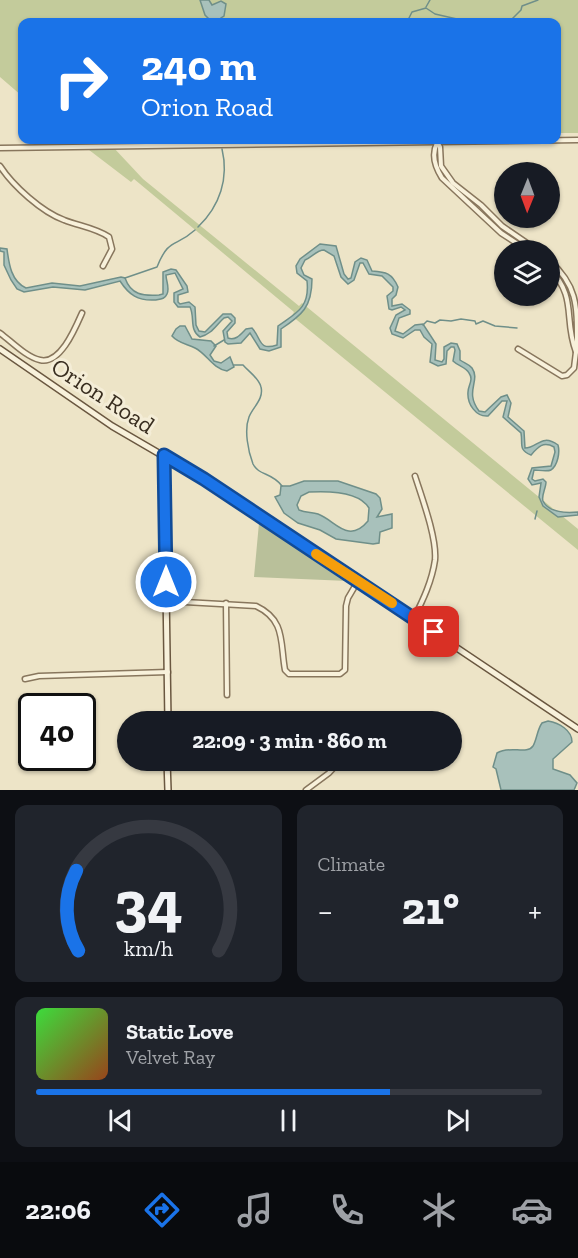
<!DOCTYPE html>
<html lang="en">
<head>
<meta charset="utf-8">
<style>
  :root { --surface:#171b24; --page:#20242c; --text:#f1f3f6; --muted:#9ea1a6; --line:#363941; --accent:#1a73e8 }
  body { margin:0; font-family:"Zilla Slab",serif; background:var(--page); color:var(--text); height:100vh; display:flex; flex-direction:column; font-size:22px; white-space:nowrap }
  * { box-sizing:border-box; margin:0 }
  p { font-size:20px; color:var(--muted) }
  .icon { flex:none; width:33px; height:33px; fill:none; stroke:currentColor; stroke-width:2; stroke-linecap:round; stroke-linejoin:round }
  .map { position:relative; height:790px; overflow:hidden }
  .side { display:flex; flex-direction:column; gap:15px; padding:15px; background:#0d0f14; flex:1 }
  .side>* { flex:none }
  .top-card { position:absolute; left:18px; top:18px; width:543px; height:126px; border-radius:12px; box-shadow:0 2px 4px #0004; background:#1a73e8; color:#fff; overflow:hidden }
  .needle { width:39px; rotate:181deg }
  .tools { position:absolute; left:494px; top:162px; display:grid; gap:12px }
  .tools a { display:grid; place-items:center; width:66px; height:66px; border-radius:50%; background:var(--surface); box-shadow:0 2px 4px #0004; font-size:30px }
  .speed { position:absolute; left:18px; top:693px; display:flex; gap:12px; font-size:30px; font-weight:700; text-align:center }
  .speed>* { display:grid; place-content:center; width:78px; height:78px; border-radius:50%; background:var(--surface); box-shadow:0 2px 4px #0004; line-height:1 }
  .speed .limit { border:3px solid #111; border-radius:9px; background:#fff; color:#111 }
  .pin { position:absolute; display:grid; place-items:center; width:51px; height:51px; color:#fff; margin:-26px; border-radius:12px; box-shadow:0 3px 9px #0006 }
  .me { position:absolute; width:66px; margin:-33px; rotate:0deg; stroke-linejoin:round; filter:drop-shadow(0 0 4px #0008) }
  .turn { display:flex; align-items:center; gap:21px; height:126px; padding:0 24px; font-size:27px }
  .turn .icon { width:78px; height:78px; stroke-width:2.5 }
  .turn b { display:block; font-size:42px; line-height:51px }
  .big { font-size:45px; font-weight:800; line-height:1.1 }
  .side .tile { flex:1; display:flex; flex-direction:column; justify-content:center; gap:9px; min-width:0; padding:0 21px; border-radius:12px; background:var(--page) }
  .side .dial { align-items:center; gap:0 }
  .dial svg { height:156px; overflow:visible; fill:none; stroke:var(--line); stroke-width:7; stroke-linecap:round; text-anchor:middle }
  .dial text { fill:var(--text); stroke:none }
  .song { display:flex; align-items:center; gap:18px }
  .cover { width:72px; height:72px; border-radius:9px; background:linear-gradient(135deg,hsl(120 70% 55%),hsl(20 70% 35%)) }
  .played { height:6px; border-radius:3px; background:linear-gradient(90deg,var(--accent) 70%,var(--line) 70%) }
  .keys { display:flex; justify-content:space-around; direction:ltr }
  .heat { display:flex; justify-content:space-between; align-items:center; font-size:33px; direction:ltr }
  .side .tiles { flex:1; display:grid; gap:15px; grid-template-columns:1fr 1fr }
  .tile:last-child { grid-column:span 2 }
  .trip { position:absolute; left:117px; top:711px; width:345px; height:60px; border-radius:30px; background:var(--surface); box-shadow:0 2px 4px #0004; font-weight:800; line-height:60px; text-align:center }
  .tab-bar { display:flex; height:96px; justify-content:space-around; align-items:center; background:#090b0e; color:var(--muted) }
  .tab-bar .icon { width:42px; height:42px }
  .tab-bar .selected { color:var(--accent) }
  .tab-bar b { font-size:27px; color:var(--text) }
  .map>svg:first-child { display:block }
  .green { fill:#c3cb9b }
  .cemetery { fill:#b9c09a }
  .water { fill:#a8c1bb; stroke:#6f8f89; stroke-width:1.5; fill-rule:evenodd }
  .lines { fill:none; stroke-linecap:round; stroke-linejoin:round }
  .stream { stroke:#6f8f89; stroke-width:1.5 }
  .street-casing { stroke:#88765d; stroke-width:7 }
  .secondary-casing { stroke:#6a5740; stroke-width:8 }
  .street { stroke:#f8f1db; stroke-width:4 }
  .secondary { stroke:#f8f1db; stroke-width:5 }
  .route-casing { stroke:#114b97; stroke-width:15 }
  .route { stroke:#1a73e8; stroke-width:10 }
  .slow { stroke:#f59e0b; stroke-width:10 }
  .labels { text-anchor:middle; stroke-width:6; stroke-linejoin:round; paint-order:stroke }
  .street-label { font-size:24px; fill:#392e20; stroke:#f4edd7 }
</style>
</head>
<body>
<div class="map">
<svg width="578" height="790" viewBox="0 0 578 790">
  <rect width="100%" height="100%" fill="#ede4c7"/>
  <g class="green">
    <polygon points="0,0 578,0 578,133 557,133 556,22 22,22 22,96 0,77"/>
    <polygon points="76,140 257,140 106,144 113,147 143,179 299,306 302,303 578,529 578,550 292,316 294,312 134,179 131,182"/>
  </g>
  <polygon class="cemetery" points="259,523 348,581 254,577"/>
  <g class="water">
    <polygon points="200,0 209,0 212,5 221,1 226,4 224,16 221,18 221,22 212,22 205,15"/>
    <path d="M320,244L336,246L344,274L348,279L351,278L355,262L361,258L367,260L372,271C386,272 392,273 398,287L396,295L392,299V306L402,304L410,310V314L399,318L395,331L403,334L415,325L423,324L436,344L435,360L442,362L444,359V347L451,343L457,344L460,351V360C464,363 469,364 472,368C481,381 464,391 479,411L485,412L501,397L507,395L511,403L508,417L524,431L525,448C538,448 541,433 558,445C560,452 558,465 551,470C547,472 538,470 534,470L532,479L535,481L543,479L546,482C546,488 541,496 543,501C549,513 567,513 578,512V515L558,517L543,506L539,497L541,483L532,485L528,479L532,468L551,466L555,452L554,447C543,441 538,447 531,455C518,450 523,444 521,433L503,417L507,401H502L488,416C476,417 467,404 468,392C468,385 474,380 469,373C466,367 458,366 453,361L455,350L454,347H451L447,351L446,364L438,366L430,362L432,344L424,337L420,330H415L403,338L392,334L390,328L396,315L405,310L401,307L392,310L389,309L387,296L393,291V287L382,276L369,274L363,263H360L354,280L348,284L341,277L334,256L324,250C317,250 312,257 305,260L301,268L304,275L312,279C312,307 302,315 281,329V347L269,351L260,349L250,333L241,343L228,344L225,342L223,331L232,321L228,317L224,318C216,325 212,334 200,337C189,330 195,317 190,307H178L174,302V293L183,289L175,273L166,275C166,281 170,288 167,294C165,299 161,299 155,300C138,301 129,295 120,281L85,290L53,287L24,292L17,289L11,280L4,265V252L0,251V248L7,249C9,264 11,281 26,288L52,283L80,286L121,277L125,278C131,295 143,296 159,295L163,294V272L171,269L176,270L187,286L188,292L178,295V302L180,304L189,302L195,307L196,325L199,331L205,332L223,314H231L235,318V323L227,332L228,338C236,341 241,334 246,329L252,328C262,339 258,351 277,345L278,326C296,313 310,308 307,281L297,273L296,266L300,259Z"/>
    <path d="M180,326H185L192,339L211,341L216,346L210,355L214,361L221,363L230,357L234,367L227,371C212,368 207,354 195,348C187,344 178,343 172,336L176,329Z"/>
    <path d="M304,481H338L376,494L380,498L382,509L377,517L392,514V528L380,532L379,543L373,544L336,539L320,530L298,523L284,513L275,497L280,495L281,486H290ZM309,492C327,491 359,491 369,508L368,521C348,545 335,520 318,514C312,512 306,513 299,510L297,505L301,496Z"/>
    <path d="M548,721C559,723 572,730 572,742L553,759V769L570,775L577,783L574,790H501L496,769L493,767L497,753C510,745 527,755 533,746C537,739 537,730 542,723Z"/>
  </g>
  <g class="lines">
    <g class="stream">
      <polyline points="426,7 430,0"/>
      <polyline points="407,22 412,12 426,8 435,14 470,22"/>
      <polyline points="499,22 504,19 512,19 521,10 522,6 538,0"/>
      <polyline points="223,141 224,140"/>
      <path d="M198,227C220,206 229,178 222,149"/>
      <path d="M125,278L157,267C169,237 175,248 195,230"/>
      <polyline points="423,325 427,321 435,323 440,320 451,321 461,319 475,321 476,324 483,321 495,326 517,328"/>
      <polyline points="214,346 224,340"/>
      <path d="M234,365H243C249,372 259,378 261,387C264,399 253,407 249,417C244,430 248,451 253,464C259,476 272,472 282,486"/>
      <polyline points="535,519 537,511"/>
    </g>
    <defs>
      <g id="street">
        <polyline points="437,142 440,147 441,166 453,183 481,205 502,226 537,250"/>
        <path d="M437,143C431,155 435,167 442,178L501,233L527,250"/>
        <polyline points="0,148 578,140"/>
        <path d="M0,166C13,186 42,212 64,220C79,226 96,228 109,237L112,249L103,266"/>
        <path d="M549,260C578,286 577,306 577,344L576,352C563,318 578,298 549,268"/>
        <path d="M0,333C11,341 26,357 40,360C60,365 75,329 82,313"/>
        <polyline points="518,349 562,376 567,375 574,368 576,352"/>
        <path d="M167,601L256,606C286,620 280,643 285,670L289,674H340L345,670L346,606L348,598L358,581"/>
        <polyline points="226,603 227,695"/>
        <path d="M414,618C423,600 432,581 435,560C437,538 422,498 415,476"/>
        <polyline points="25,679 39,676 168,672"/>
        <polyline points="306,790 329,773 341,760"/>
      </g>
      <g id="secondary">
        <polyline points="0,349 112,426 215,486 578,729"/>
        <polyline points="164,455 168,722"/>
        <polyline points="167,760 168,790"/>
      </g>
    </defs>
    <use href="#street" class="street-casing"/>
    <use href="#secondary" class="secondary-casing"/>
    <use href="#street" class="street"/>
    <use href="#secondary" class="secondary"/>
  </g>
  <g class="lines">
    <defs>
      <polyline id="route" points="166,582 164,455 204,479 434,632"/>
    </defs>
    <use href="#route" class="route-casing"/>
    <use href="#route" class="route"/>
    <polyline class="slow" points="316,554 392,603"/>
  </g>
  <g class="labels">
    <g class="street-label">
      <text transform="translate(103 396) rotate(33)" y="8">Orion Road</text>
    </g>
  </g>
</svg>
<div class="tools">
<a><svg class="needle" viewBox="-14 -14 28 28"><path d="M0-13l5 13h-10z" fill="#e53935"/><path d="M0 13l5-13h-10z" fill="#9ea1a6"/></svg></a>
<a><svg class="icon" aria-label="layers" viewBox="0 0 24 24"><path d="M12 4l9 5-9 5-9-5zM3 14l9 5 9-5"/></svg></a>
</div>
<div class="speed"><div class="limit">40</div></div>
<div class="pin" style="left:434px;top:632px;background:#d93025"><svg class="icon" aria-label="arrive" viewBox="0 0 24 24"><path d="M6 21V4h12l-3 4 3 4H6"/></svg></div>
<svg class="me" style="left:166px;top:582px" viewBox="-20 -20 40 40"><circle r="17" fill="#1a73e8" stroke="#fff" stroke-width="3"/><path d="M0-11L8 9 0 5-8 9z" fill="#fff"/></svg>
<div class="trip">22:09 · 3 min · 860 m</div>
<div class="top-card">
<div class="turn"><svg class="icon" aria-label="right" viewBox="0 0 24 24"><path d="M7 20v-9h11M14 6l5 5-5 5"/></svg><div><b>240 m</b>Orion Road</div></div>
</div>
</div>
<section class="side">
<div class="tiles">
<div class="tile dial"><svg viewBox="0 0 100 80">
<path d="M14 69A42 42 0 1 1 86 69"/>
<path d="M14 69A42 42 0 0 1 13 28" stroke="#1a73e8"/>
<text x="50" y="56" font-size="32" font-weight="700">34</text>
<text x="50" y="72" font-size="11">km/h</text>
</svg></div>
<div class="tile"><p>Climate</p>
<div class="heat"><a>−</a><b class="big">21°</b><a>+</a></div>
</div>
<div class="tile">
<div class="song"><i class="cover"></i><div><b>Static Love</b><p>Velvet Ray</p></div></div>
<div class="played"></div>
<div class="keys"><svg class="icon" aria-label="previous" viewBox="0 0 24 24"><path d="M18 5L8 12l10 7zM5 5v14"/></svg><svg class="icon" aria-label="pause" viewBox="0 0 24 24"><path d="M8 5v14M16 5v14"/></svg><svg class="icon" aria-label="next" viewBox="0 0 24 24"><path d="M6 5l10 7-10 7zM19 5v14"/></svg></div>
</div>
</div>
</section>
<nav class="tab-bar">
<b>22:06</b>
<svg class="icon selected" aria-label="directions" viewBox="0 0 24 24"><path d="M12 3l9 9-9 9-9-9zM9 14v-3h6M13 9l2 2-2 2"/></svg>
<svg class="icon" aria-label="music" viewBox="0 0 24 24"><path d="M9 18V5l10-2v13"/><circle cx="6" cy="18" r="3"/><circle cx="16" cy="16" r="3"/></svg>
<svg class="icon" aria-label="phone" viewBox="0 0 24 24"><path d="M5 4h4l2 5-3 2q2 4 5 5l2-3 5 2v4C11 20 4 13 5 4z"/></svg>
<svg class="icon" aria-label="climate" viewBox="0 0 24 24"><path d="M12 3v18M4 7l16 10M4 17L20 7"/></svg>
<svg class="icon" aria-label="car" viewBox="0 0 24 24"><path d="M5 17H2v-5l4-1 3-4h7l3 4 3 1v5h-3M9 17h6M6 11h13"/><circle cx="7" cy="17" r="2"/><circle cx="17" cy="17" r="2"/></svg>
</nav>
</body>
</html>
